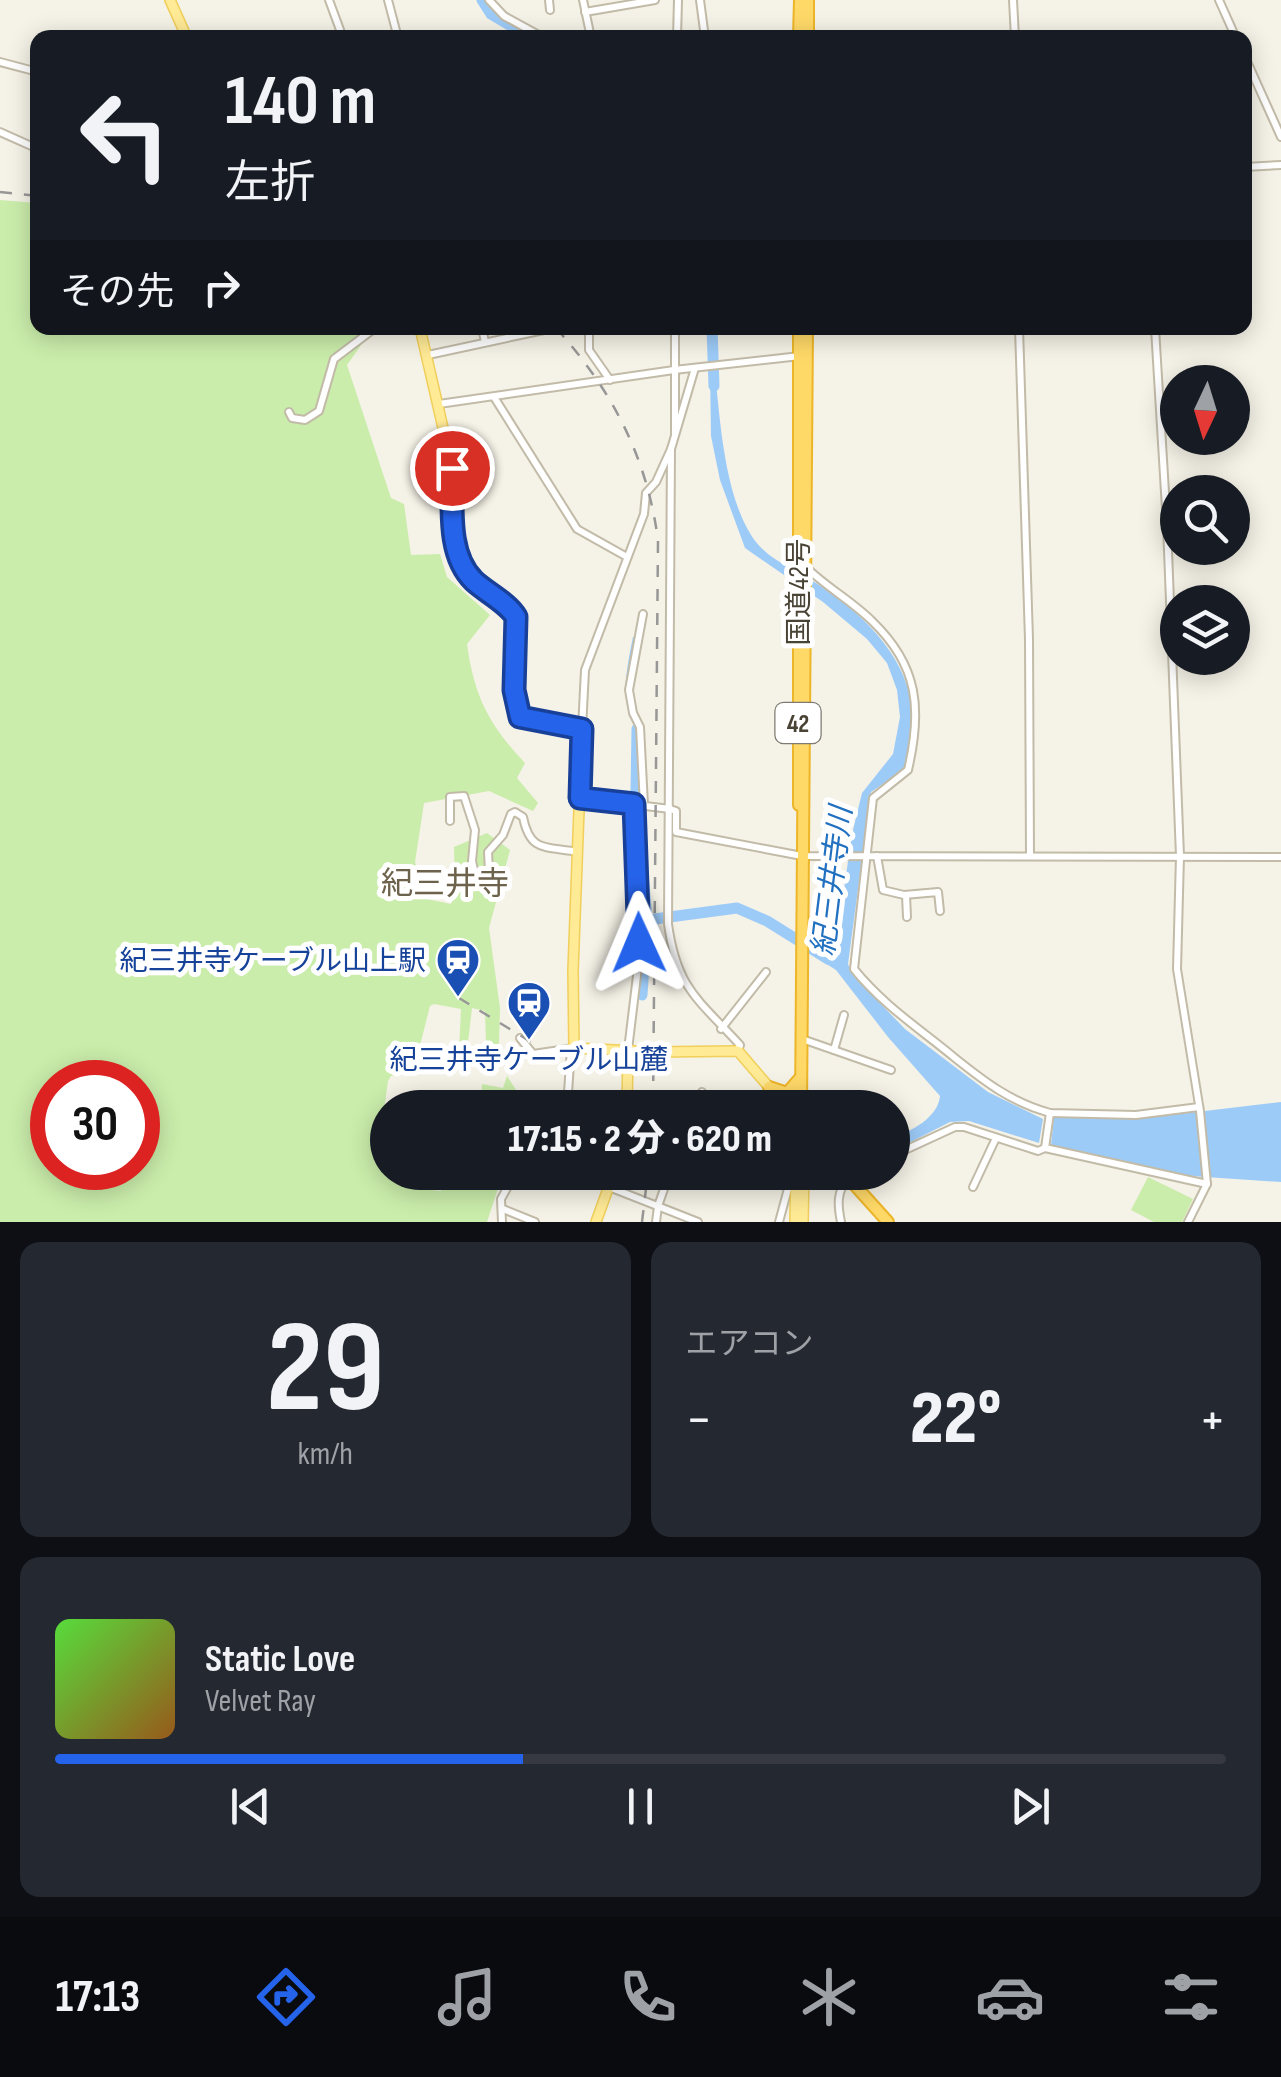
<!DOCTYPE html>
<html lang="ja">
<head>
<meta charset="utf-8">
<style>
  :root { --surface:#171b24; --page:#242831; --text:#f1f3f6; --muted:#9ea1a6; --line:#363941; --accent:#2563eb }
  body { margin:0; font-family:"Sofia Sans Condensed","Noto Sans JP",sans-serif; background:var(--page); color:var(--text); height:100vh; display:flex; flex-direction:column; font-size:38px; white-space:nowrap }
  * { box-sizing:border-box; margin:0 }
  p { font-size:32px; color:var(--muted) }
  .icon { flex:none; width:55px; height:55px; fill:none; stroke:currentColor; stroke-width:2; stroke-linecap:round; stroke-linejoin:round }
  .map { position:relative; height:1222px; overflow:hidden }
  .panel { display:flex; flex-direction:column; gap:20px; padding:20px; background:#0d0f14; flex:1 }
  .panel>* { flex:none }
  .top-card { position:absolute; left:30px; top:30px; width:1222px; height:305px; border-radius:20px; box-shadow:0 5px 25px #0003; background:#171b24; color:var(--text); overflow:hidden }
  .needle { width:65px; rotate:184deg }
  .fabs { position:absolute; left:1160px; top:365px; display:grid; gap:20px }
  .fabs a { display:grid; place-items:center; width:90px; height:90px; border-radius:50%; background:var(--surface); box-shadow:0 5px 25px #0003; font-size:50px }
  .speed { position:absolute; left:30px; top:1060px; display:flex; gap:20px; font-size:50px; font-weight:700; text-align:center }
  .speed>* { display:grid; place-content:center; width:130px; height:130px; border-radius:50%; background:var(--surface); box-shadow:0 5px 25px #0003; line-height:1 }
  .speed .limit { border:15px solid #d22; background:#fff; color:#111 }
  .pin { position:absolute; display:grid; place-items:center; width:85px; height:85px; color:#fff; margin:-42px; border:5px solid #fff; border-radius:50%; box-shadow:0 2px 10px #0007 }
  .me { position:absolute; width:110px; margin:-55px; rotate:359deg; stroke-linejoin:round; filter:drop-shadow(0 0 8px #0008) }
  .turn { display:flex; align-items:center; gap:35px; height:210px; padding:0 30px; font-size:45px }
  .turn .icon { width:130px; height:130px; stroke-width:2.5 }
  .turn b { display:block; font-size:70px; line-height:85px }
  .then { display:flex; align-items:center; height:95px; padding:0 30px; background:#0003; gap:20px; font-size:38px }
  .big { font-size:75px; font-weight:800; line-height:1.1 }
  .panel .tile { flex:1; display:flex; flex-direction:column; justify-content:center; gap:15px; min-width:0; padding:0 35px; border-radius:20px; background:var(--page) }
  .panel .dial { align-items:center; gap:0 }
  .dial b { font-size:130px; line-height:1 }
  .song { display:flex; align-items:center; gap:30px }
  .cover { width:120px; height:120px; border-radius:15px; background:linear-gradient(135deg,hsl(110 70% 55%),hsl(30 70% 35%)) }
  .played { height:10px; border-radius:5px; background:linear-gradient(90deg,var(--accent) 40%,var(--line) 40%) }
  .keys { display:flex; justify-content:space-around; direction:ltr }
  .heat { display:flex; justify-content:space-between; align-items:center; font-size:55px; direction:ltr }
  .panel .tiles { flex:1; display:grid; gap:20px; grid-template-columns:1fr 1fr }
  .tile:last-child { grid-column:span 2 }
  .trip { position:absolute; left:370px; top:1090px; width:540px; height:100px; border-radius:50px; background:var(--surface); box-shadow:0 5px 25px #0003; font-weight:800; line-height:100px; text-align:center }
  .dock { display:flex; height:160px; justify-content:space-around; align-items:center; background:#090b0e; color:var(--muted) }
  .dock .icon { width:70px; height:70px }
  .dock .current { color:var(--accent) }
  .dock b { font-size:45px; color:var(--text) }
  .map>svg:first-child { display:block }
  .green { fill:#caedab; fill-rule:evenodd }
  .water { fill:#9dcbf8 }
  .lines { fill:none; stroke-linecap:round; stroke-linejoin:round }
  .stream { stroke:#9dcbf8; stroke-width:2.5 }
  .river { stroke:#9dcbf8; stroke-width:11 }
  .minor-casing { stroke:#c2bba8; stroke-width:10 }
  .major-casing { stroke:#f0cf5a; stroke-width:12 }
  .highway-casing { stroke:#edb528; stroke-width:14 }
  .minor { stroke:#fff; stroke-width:6 }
  .major { stroke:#ffea96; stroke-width:9 }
  .highway { stroke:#ffd968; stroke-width:10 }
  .rail { stroke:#979797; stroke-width:2.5; stroke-dasharray:12 12; stroke-linecap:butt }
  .route-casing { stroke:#184099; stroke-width:25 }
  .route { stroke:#2563eb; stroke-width:18 }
  .labels { text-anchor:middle; stroke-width:10; stroke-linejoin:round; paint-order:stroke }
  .shield { fill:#fff; stroke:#807b72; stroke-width:2.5 }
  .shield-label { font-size:25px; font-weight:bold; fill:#494335 }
  .street-label { font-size:28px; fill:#494335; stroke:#fff }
  .transit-label { font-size:28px; fill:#164399; stroke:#fff; text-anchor:end }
  .water-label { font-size:30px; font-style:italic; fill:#2271c0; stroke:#fff }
  .quarter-label { font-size:32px; fill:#6d624b; stroke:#fff }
</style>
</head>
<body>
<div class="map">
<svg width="1281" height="1222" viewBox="0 0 1281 1222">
  <rect width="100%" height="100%" fill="#f5f2e7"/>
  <g class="green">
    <path d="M0,200L37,203L38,328H373L347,365L391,498L404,504L411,555L440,554L447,577L490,615L467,644C474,696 489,725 525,763L517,778L538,803L533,811L489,791L424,803L415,862L427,899L451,904L455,889L454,847L487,833L510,850L489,928L500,1008L499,1044L497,1047L486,1044L485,1011L472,1008L467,1051L459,1053L461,1009L434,1004L430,1006L413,1073L391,1076L388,1081L382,1125L387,1136L388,1172L411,1173L421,1189L441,1191L447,1173H503L487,1222H0ZM52,1082H138V1168H52Z"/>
    <polygon points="507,1076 516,1090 534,1091 539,1107 499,1107 481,1098 482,1084 503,1088"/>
    <polygon points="1148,1177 1193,1199 1182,1222 1154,1222 1131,1210"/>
  </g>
  <g class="water">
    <path d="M710,370L715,371C720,421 725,502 756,542C773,563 797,570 819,585C867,617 914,662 913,725C913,739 907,755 904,770L871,792L848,964L853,975L905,1029L988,1092L1043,1119L1039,1143L969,1121L950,1122L893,1151V1138C911,1131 938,1118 940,1096L888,1037L836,970L817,958L819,948L831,954L835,951L852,834L862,793L893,754L900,717L897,690L887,663L867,639L823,602L745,548L720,480L711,436Z"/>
    <polygon points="1281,1102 1281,1182 1176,1175 1051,1145 1054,1117 1146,1118"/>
  </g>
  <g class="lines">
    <path class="stream" d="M634,638C628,669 620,699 637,729"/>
    <g class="river">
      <polyline points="482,0 491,14 531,38"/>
      <polyline points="712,328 714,386"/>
      <polyline points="637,729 636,792 647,920 642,995"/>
      <polyline points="647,920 737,908 767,921 828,959"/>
    </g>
    <defs>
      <g id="minor">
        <polyline points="329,0 343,38"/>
        <polyline points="388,0 398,38"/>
        <polyline points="489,0 504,16 544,38"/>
        <polyline points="549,0 550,10"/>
        <polyline points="583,0 591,38"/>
        <polyline points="700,0 705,38"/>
        <polyline points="1013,0 1015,38"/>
        <polyline points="1219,0 1236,38"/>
        <polyline points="585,12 655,0"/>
        <polyline points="677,38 678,0"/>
        <polyline points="1245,57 1281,137"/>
        <polyline points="0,62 38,72"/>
        <polyline points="37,122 38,122"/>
        <polyline points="0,132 38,149"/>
        <polyline points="1245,167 1281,165"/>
        <polyline points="482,328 485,342"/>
        <polyline points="589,328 589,350 610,380"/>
        <polyline points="675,328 675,433"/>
        <polyline points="1019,328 1029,639 1030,856"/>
        <polyline points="1155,328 1167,525 1180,856 1177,969 1200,1111 1207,1184 1188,1222"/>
        <polyline points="428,355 544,330"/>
        <polyline points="494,397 577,529 627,557"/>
        <polyline points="439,404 674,370 800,356"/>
        <polyline points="289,412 292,418 305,420 319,411 334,359 375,328"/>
        <path d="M671,449L668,924C677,989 698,999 740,1045L738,1051"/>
        <path d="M806,567C826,587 852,601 872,621C919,666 922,710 908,770L873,798L854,969C883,1005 920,1029 955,1058C985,1082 1011,1102 1050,1113L1136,1115L1199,1107"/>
        <polyline points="643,614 629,690 633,713 640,727 644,805"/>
        <polyline points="582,729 585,670 644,514 646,493 656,482 671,449 695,368"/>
        <polyline points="580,798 670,809"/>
        <polyline points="670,809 676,811 676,832 802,856 1281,857"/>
        <path d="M450,821V797L464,796L475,830L472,861L476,879L489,871L488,852L503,835L511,814L515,812L523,817C530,853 546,846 578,852"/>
        <polyline points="877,856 883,890 904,895 938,892 940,911"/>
        <polyline points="906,895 907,917"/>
        <polyline points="721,1029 766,972"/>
        <polyline points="520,1038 533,1054 574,1048"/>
        <polyline points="802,1039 891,1070"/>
        <polyline points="628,1050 639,959 638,836 634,804"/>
        <polyline points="834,1050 844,1015"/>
        <polyline points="567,1108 571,1048"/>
        <polyline points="695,1108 702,1092"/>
        <polyline points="1045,1148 1050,1113"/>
        <polyline points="892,1156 955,1127 964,1127 1038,1151 1045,1148 1207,1184"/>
        <polyline points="609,1187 698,1222"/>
        <polyline points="973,1187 996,1138"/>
        <polyline points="503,1209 535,1222"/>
        <polyline points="502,1222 501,1199 516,1172"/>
        <polyline points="656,1222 658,1206 670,1172"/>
        <polyline points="779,1222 789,1185 795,1185"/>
        <path d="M841,1222C838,1207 836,1191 848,1179"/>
      </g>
      <g id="major">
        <polyline points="170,0 187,38"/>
        <polyline points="420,328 452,467 458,553 466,573 516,617 513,690 520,717 582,729 573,971 574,1048 655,1052 738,1051 787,1108"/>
        <polyline points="627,1108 628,1050"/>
        <polyline points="596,1222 614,1172"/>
        <polyline points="795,1222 796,1172"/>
        <polyline points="803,1222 804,1172"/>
      </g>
      <g id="highway">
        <polyline points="799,38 800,0"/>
        <polyline points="808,38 808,0"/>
        <polyline points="799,805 799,328"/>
        <polyline points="769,1087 787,1093 800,1078"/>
        <polyline points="801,1108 807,328"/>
        <polyline points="843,1172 888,1222"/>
      </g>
    </defs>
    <use href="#minor" class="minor-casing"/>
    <use href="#major" class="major-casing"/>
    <use href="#highway" class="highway-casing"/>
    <use href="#minor" class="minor"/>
    <use href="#major" class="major"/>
    <use href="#highway" class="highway"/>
    <g class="rail">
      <polyline points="0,192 38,196"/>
      <path d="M556,328C612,390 647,457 658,540L653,1108"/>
      <polyline points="459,998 531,1042"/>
      <polyline points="642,1222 648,1172"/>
    </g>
  </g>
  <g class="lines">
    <defs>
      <path id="route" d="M452,468C453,504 446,554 474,581C487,593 508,603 516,617L514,690L520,717L582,729L580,798L634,804L639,943"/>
    </defs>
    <use href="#route" class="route-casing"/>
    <use href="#route" class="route"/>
  </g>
  <defs>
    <symbol id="station-pin" viewBox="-11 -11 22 30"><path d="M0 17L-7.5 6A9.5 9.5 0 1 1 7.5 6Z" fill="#1a4fb4" stroke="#fff"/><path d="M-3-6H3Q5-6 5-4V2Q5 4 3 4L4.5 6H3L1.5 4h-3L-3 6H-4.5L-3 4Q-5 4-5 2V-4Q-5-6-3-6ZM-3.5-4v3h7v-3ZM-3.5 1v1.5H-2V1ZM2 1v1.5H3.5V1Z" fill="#fff"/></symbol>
  </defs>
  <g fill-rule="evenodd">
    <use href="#station-pin" x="433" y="935" width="50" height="68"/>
    <use href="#station-pin" x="504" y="978" width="50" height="68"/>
  </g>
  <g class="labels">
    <rect class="shield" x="775.5" y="703" width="45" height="40" rx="8"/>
    <g class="shield-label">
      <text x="798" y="732">42</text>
    </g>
    <g class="street-label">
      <text transform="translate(798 592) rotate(-90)" y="10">国道42号</text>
    </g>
    <g class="transit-label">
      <text x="426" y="970">紀三井寺ケーブル山上駅</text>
      <text x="529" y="1069" text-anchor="middle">紀三井寺ケーブル山麓</text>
    </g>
    <g class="water-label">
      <text transform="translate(832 881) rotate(-83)" y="10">紀三井寺川</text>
    </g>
    <g class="quarter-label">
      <text x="445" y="894">紀三井寺</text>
    </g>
  </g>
</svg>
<div class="fabs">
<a><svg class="needle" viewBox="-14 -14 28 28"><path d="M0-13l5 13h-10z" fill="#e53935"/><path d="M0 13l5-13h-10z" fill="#9ea1a6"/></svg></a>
<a><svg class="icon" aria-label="search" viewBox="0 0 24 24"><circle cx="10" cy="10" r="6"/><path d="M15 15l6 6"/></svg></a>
<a><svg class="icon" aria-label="layers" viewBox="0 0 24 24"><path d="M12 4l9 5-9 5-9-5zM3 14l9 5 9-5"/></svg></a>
</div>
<div class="speed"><div class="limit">30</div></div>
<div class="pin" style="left:452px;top:468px;background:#d93025"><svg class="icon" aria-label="arrive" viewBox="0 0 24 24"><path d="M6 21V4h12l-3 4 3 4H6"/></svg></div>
<svg class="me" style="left:639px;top:943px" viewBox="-20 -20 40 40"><path d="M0-17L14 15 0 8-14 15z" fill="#2563eb" stroke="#fff" stroke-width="4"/></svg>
<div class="trip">17:15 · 2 分 · 620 m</div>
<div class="top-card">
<div class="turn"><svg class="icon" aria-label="left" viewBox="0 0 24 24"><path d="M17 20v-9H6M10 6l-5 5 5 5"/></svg><div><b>140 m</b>左折</div></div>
<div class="then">その先<svg class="icon" aria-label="right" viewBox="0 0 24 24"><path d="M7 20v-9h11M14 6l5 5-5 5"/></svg></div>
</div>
</div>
<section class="panel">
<div class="tiles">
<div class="tile dial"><b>29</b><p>km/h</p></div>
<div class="tile"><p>エアコン</p>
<div class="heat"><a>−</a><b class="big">22°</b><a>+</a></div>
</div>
<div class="tile">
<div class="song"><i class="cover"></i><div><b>Static Love</b><p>Velvet Ray</p></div></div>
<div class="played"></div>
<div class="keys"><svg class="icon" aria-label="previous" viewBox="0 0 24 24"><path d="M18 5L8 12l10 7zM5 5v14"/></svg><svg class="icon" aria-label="pause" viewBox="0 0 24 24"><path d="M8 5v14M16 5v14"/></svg><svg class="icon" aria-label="next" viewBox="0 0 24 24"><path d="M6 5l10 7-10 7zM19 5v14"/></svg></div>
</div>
</div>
</section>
<nav class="dock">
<b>17:13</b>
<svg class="icon current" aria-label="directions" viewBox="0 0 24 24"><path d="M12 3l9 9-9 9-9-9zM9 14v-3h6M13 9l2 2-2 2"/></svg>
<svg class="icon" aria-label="music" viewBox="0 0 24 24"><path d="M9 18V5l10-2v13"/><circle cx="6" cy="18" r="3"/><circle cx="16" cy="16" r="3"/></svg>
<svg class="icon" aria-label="phone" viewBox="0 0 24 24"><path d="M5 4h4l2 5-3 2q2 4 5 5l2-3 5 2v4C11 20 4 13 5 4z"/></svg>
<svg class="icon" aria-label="climate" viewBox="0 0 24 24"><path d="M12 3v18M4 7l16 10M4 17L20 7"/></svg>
<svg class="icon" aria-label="car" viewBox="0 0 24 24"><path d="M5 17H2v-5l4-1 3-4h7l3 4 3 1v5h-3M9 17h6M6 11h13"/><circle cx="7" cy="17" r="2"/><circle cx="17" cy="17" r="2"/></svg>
<svg class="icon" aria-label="filters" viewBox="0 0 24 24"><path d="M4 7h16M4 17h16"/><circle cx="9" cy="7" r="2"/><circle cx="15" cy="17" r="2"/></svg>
</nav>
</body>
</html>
